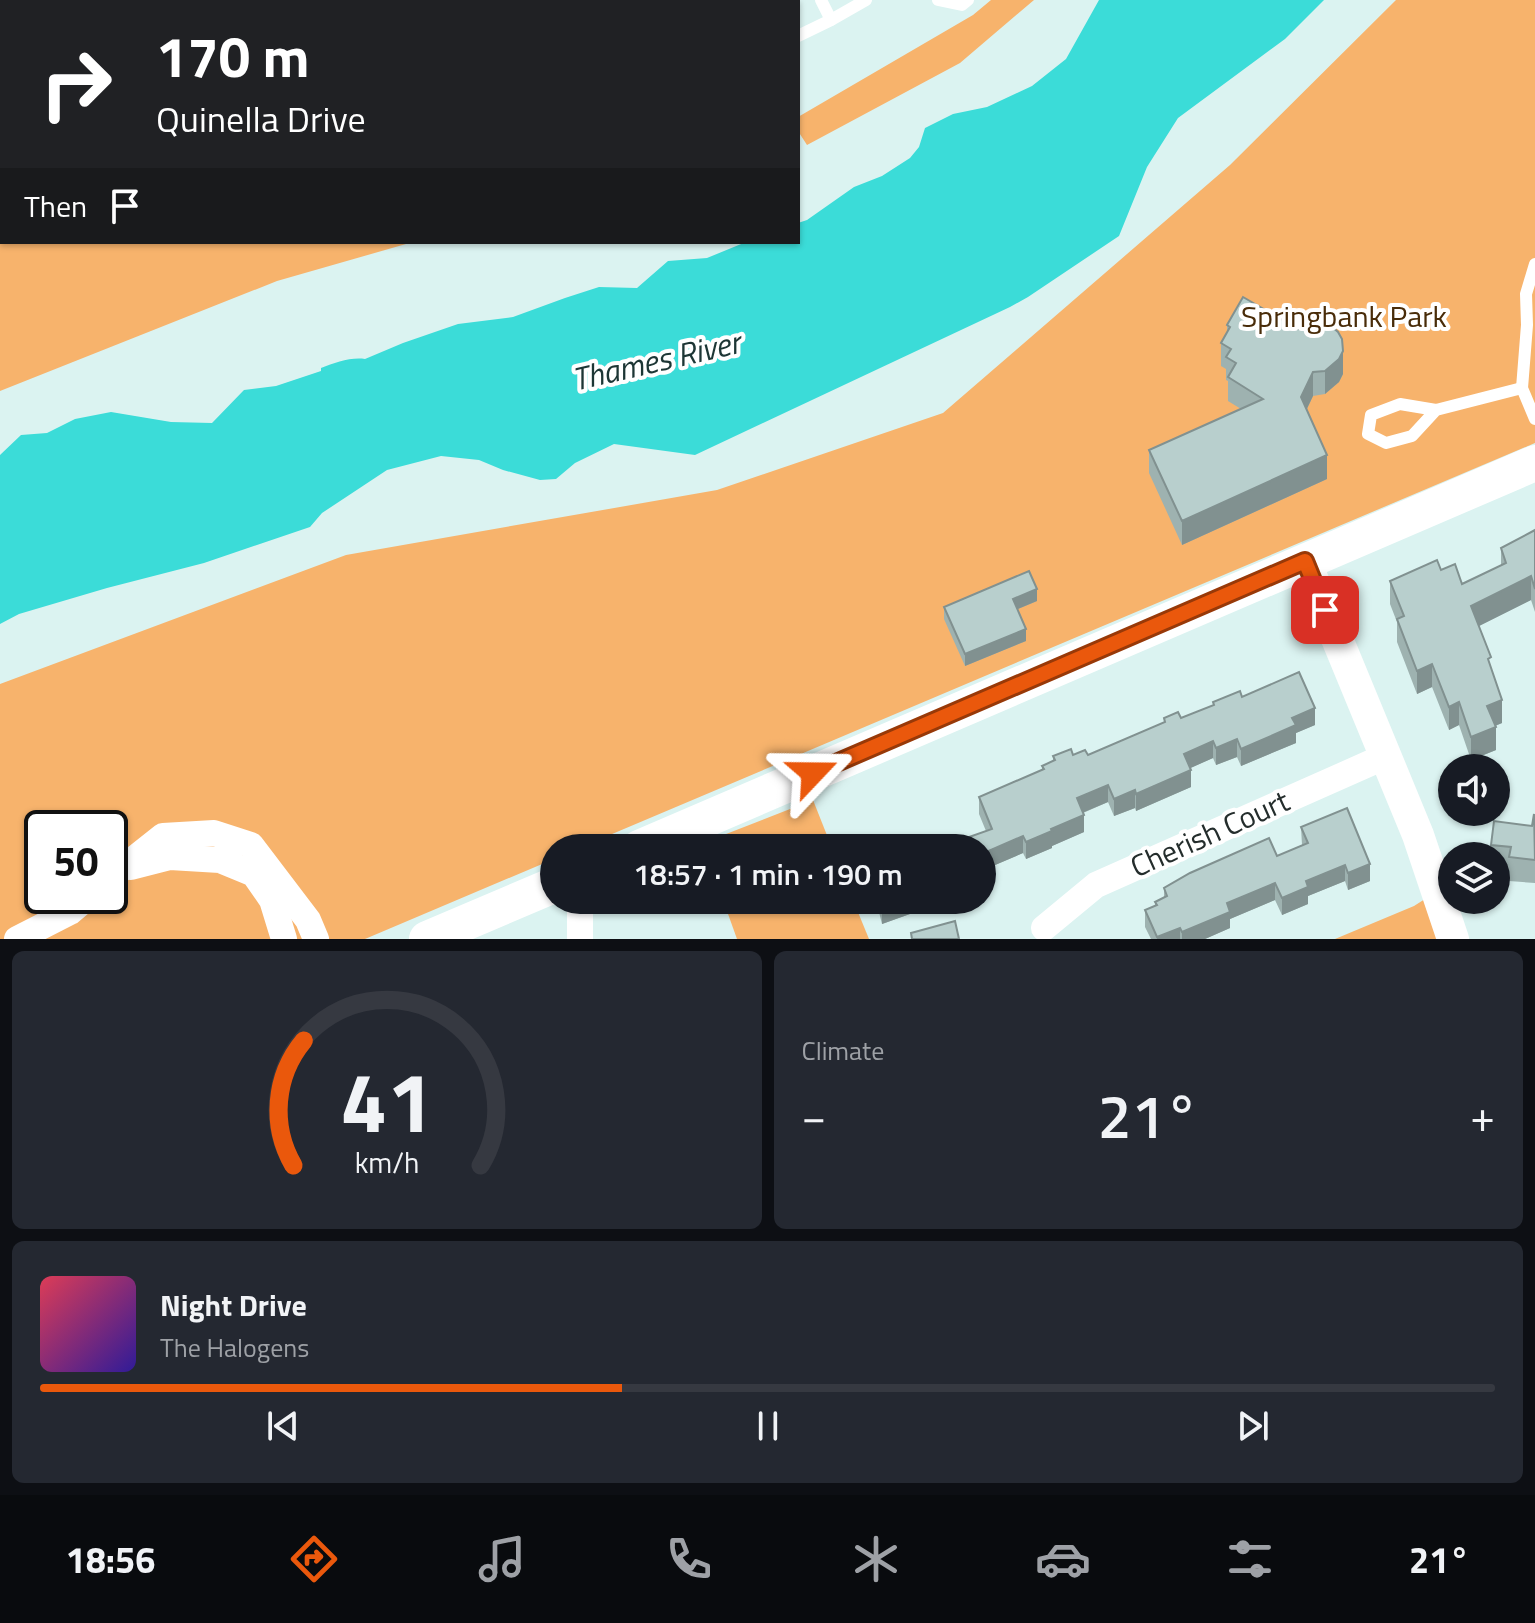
<!DOCTYPE html>
<html lang="en">
<head>
<meta charset="utf-8">
<style>
  :root { --surface:#171b24; --page:#242831; --text:#f1f3f6; --muted:#9ea1a6; --line:#363941; --accent:#ea580c }
  body { margin:0; font-family:"Titillium Web",sans-serif; background:var(--page); color:var(--text); height:100vh; display:flex; flex-direction:column; font-size:30px; white-space:nowrap }
  * { box-sizing:border-box; margin:0 }
  p { font-size:26px; color:var(--muted) }
  .icon { flex:none; width:44px; height:44px; fill:none; stroke:currentColor; stroke-width:2; stroke-linecap:round; stroke-linejoin:round }
  .map { position:relative; height:939px; overflow:hidden }
  .side { display:flex; flex-direction:column; gap:12px; padding:12px; background:#0d0f14; flex:1 }
  .side>* { flex:none }
  .hud { position:absolute; left:0px; top:0px; width:800px; height:244px; box-shadow:0 2px 6px #0004; background:#202124; color:#fff; overflow:hidden }
  .buttons { position:absolute; left:1438px; top:754px; display:grid; gap:16px }
  .buttons a { display:grid; place-items:center; width:72px; height:72px; border-radius:50%; background:var(--surface); box-shadow:0 2px 6px #0004; font-size:40px }
  .speed { position:absolute; left:24px; top:810px; display:flex; gap:16px; font-size:40px; font-weight:700; text-align:center }
  .speed>* { display:grid; place-content:center; width:104px; height:104px; border-radius:50%; background:var(--surface); box-shadow:0 2px 6px #0004; line-height:1 }
  .speed .limit { border:4px solid #111; border-radius:12px; background:#fff; color:#111 }
  .pin { position:absolute; display:grid; place-items:center; width:68px; height:68px; color:#fff; margin:-34px; border-radius:16px; box-shadow:0 4px 12px #0006 }
  .me { position:absolute; width:88px; margin:-44px; rotate:67deg; stroke-linejoin:round; filter:drop-shadow(0 0 6px #0008) }
  .turn { display:flex; align-items:center; gap:28px; height:168px; padding:0 24px; font-size:36px }
  .turn .icon { width:104px; height:104px; stroke-width:2.5 }
  .turn b { display:block; font-size:56px; line-height:68px }
  .then { display:flex; align-items:center; height:76px; padding:0 24px; background:#0003; gap:16px; font-size:30px }
  .big { font-size:60px; font-weight:600; line-height:1.1 }
  .side .widget { flex:1; display:flex; flex-direction:column; justify-content:center; gap:12px; min-width:0; padding:0 28px; border-radius:12px; background:var(--page) }
  .side .dial { align-items:center; gap:0 }
  .dial svg { height:208px; overflow:visible; fill:none; stroke:var(--line); stroke-width:7; stroke-linecap:round; text-anchor:middle }
  .dial text { fill:var(--text); stroke:none }
  .song { display:flex; align-items:center; gap:24px }
  .cover { width:96px; height:96px; border-radius:12px; background:linear-gradient(135deg,hsl(350 70% 55%),hsl(250 70% 35%)) }
  .played { height:8px; border-radius:4px; background:linear-gradient(90deg,var(--accent) 40%,var(--line) 40%) }
  .keys { display:flex; justify-content:space-around; direction:ltr }
  .heat { display:flex; justify-content:space-between; align-items:center; font-size:44px; direction:ltr }
  .side .tiles { flex:1; display:grid; gap:12px; grid-template-columns:1fr 1fr }
  .widget:last-child { grid-column:span 2 }
  .trip { position:absolute; left:540px; top:834px; width:456px; height:80px; border-radius:40px; background:var(--surface); box-shadow:0 2px 6px #0004; font-weight:600; line-height:80px; text-align:center }
  .menu { display:flex; height:128px; justify-content:space-around; align-items:center; background:#090b0e; color:var(--muted) }
  .menu .icon { width:56px; height:56px }
  .menu .selected { color:var(--accent) }
  .menu b { font-size:36px; color:var(--text) }
  .map>svg:first-child { display:block }
  .green { fill:#f7b36c; fill-rule:evenodd }
  .water { fill:#3bdcd8 }
  .lines { fill:none; stroke-linecap:round; stroke-linejoin:round }
  .service { stroke:#fff; stroke-width:12 }
  .minor { stroke:#fff; stroke-width:26 }
  .tertiary { stroke:#fff; stroke-width:32 }
  .secondary { stroke:#fff; stroke-width:36 }
  .wall { fill:#9eb2b0 }
  .shaded-wall { fill:#819190 }
  .building { fill:#b8cfcd; stroke:#819190; stroke-width:2 }
  .route-casing { stroke:#983908; stroke-width:20 }
  .route { stroke:#ea580c; stroke-width:14 }
  .labels { text-anchor:middle; stroke-width:8; stroke-linejoin:round; paint-order:stroke }
  .park-label { font-size:30px; fill:#492c09; stroke:#fff }
  .street-label { font-size:30px; fill:#242d2c; stroke:#fff }
  .water-label { font-size:32px; font-style:italic; fill:#1d3635; stroke:#fff }
</style>
</head>
<body>
<div class="map">
<svg width="1535" height="939" viewBox="0 0 1535 939">
  <rect width="100%" height="100%" fill="#dbf3f1"/>
  <g class="green">
    <polygon points="0,0 494,0 495,2 2,2 2,242 413,242 277,281 0,391"/>
    <polygon points="991,0 1034,0 960,63 807,145 798,131 798,117 973,15"/>
    <path d="M1396,0H1535V443L579,848H554V859L365,939H0V684L346,555L717,490L943,413L1230,165ZM42,828H110V896H42Z"/>
    <polygon points="813,800 832,848 705,848 703,843"/>
    <polygon points="1425,899 1438,939 1335,939 1414,906"/>
    <polygon points="723,900 853,900 869,939 737,939"/>
  </g>
  <path class="water" d="M1099,0H1324L1285,39L1178,118L1147,167L1119,236L1028,297L1010,307L695,455L614,444L575,463L556,479L540,480L503,470L479,460L441,456L387,470L322,513L310,527L204,563L107,588L19,614L0,624V455L21,435L47,433L75,419L111,412L171,422L212,423L244,390L276,386L321,371V368C335,363 350,357 365,359L403,343L458,324L513,317L565,298L599,287L637,288L668,261L707,258L746,242H798V223L807,220L854,187L882,176L910,158L919,147L925,128L953,114L987,107L1032,86L1066,59Z"/>
  <g class="lines">
    <g class="service">
      <polyline points="693,0 694,2"/>
      <polyline points="758,0 759,2"/>
      <polyline points="821,0 831,20"/>
      <polyline points="938,0 962,5 968,0"/>
      <polyline points="307,2 314,0"/>
      <polyline points="515,2 515,0"/>
      <polyline points="596,2 598,2"/>
      <polyline points="798,36 831,20 866,0"/>
      <polyline points="1535,264 1526,294 1527,325 1522,388 1535,419"/>
      <polyline points="1436,410 1412,436 1386,443 1368,434 1371,415 1400,404 1436,410 1522,388"/>
    </g>
    <g class="minor">
      <polyline points="131,867 170,857 220,860 254,874 272,900 284,939"/>
      <polyline points="110,878 163,836 214,833 251,845 308,920 316,939"/>
      <polyline points="1044,928 1096,885 1386,756"/>
      <polyline points="17,939 70,912 89,896"/>
      <polyline points="580,939 580,900"/>
    </g>
    <polyline class="tertiary" points="1305,561 1418,835 1453,939"/>
    <g class="secondary">
      <polyline points="639,848 1535,463"/>
      <polyline points="427,939 554,885"/>
    </g>
  </g>
  <g class="wall">
    <polygon points="1227,325 1343,374 1339,382 1325,394 1313,396 1307,409 1327,479 1182,545 1149,473 1149,450 1241,409 1228,401 1228,381 1226,380 1226,369 1221,366 1221,343 1227,333"/>
    <polygon points="1535,530 1535,612 1531,600 1479,626 1491,668 1502,723 1495,726 1496,750 1471,760 1459,725 1449,730 1432,687 1417,694 1397,642 1397,622 1390,604 1390,581 1441,570 1462,584 1501,565 1501,548"/>
    <polygon points="1037,601 1018,609 1026,641 965,666 944,619 944,607"/>
    <polygon points="1242,697 1315,725 1296,733 1296,743 1241,766 1237,757 1216,765 1213,758 1190,768 1191,787 1136,811 1135,808 1114,816 1108,802 1083,813 1084,832 1052,846 1052,848 1026,859 1023,853 988,868 988,875 982,877 982,848 986,831 979,814 979,797 1042,770 1042,766 1053,761 1053,756 1073,755 1088,755 1164,723 1164,718 1181,718 1213,706 1213,702"/>
    <polygon points="1535,814 1535,883 1509,881 1509,870 1496,868 1496,856 1491,856 1491,845 1532,826"/>
    <polygon points="1301,827 1370,881 1348,890 1345,881 1308,896 1308,904 1282,915 1275,900 1230,919 1230,928 1205,939 1151,939 1145,927 1145,910 1155,906 1155,902 1164,898 1164,888 1277,856 1302,845"/>
    <polygon points="876,900 949,900 882,924"/>
  </g>
  <g class="shaded-wall">
    <polygon points="551,0 576,0 567,2 551,2"/>
    <polygon points="1343,351 1343,374 1339,382 1325,394 1325,371"/>
    <polygon points="1313,372 1313,396 1301,421 1301,397"/>
    <polygon points="1327,455 1327,479 1182,545 1182,521"/>
    <polygon points="1531,576 1531,600 1471,630 1471,606"/>
    <polygon points="1037,589 1037,601 1013,611 1013,599"/>
    <polygon points="1026,629 1026,641 965,666 965,654"/>
    <polygon points="1432,664 1432,687 1417,694 1417,671"/>
    <polygon points="1502,700 1502,723 1487,729 1487,706"/>
    <polygon points="1459,702 1459,725 1449,730 1449,707"/>
    <polygon points="1315,708 1315,725 1296,733 1296,743 1241,766 1241,749 1292,718"/>
    <polygon points="1496,727 1496,750 1471,760 1471,737"/>
    <polygon points="1237,739 1237,757 1216,765 1216,748"/>
    <polygon points="1213,741 1213,758 1184,771 1184,754"/>
    <polygon points="1191,770 1191,787 1136,811 1136,794"/>
    <polygon points="1108,785 1108,802 1077,815 1077,798"/>
    <polygon points="1135,790 1135,808 1114,816 1114,799"/>
    <polygon points="1084,815 1084,832 1052,846 1052,848 1026,859 1026,842 1051,829"/>
    <polygon points="1023,836 1023,853 988,868 988,875 982,877 982,860 986,852"/>
    <polygon points="1370,864 1370,881 1348,890 1348,873"/>
    <polygon points="1345,865 1345,881 1308,896 1308,904 1282,915 1282,898 1306,881"/>
    <polygon points="1275,883 1275,900 1230,919 1230,928 1205,939 1182,939 1182,932 1227,903"/>
    <polygon points="900,900 949,900 882,924 882,906"/>
    <polygon points="1180,928 1180,939 1157,939 1157,937"/>
  </g>
  <g class="building">
    <polygon points="1243,297 1298,329 1311,321 1329,324 1338,332 1342,339 1343,351 1339,359 1325,371 1313,372 1301,397 1327,455 1182,521 1149,450 1263,399 1228,377 1236,363 1226,357 1231,349 1221,343 1230,327 1227,325"/>
    <polygon points="1535,530 1535,589 1531,576 1471,606 1491,657 1488,659 1502,700 1487,706 1496,727 1471,737 1459,702 1449,707 1432,664 1417,671 1397,619 1404,616 1390,581 1437,560 1441,570 1455,564 1462,584 1506,563 1501,548"/>
    <polygon points="1029,571 1037,589 1013,599 1026,629 965,654 944,607"/>
    <polygon points="1299,672 1315,708 1292,718 1296,725 1241,749 1237,739 1216,748 1213,741 1184,754 1191,770 1136,794 1135,790 1114,799 1108,785 1077,798 1084,815 1051,829 1052,831 1026,842 1023,836 986,852 988,858 982,860 982,848 938,848 992,829 979,797 1044,769 1042,766 1055,760 1053,756 1071,749 1073,755 1085,750 1088,755 1165,722 1164,718 1178,712 1181,718 1214,705 1213,702 1240,691 1242,697"/>
    <polygon points="1347,808 1370,864 1348,873 1345,865 1306,881 1308,887 1282,898 1275,883 1227,903 1230,912 1182,932 1180,928 1157,937 1145,910 1157,905 1155,902 1167,896 1164,888 1190,873 1269,838 1277,856 1308,843 1301,827"/>
    <polygon points="1534,814 1535,860 1509,857 1511,847 1491,845 1494,821 1532,826"/>
    <polygon points="880,900 900,900 882,906"/>
    <polygon points="955,921 959,939 912,939 911,933"/>
  </g>
  <g class="lines">
    <defs>
      <polyline id="route" points="813,773 1305,561 1325,610"/>
    </defs>
    <use href="#route" class="route-casing"/>
    <use href="#route" class="route"/>
  </g>
  <g class="labels">
    <g class="park-label">
      <text x="1344" y="327">Springbank Park</text>
    </g>
    <g class="street-label">
      <text transform="translate(1210 834) rotate(-24)" y="10">Cherish Court</text>
    </g>
    <g class="water-label">
      <text transform="translate(656 361) rotate(-13)" y="11">Thames River</text>
    </g>
  </g>
</svg>
<div class="buttons">
<a><svg class="icon" aria-label="sound" viewBox="0 0 24 24"><path d="M4 9h4l5-4v14l-5-4H4zM17 9q2 3 0 6"/></svg></a>
<a><svg class="icon" aria-label="layers" viewBox="0 0 24 24"><path d="M12 4l9 5-9 5-9-5zM3 14l9 5 9-5"/></svg></a>
</div>
<div class="speed"><div class="limit">50</div></div>
<div class="pin" style="left:1325px;top:610px;background:#d93025"><svg class="icon" aria-label="arrive" viewBox="0 0 24 24"><path d="M6 21V4h12l-3 4 3 4H6"/></svg></div>
<svg class="me" style="left:813px;top:773px" viewBox="-20 -20 40 40"><path d="M0-17L14 15 0 8-14 15z" fill="#ea580c" stroke="#fff" stroke-width="4"/></svg>
<div class="trip">18:57 · 1 min · 190 m</div>
<div class="hud">
<div class="turn"><svg class="icon" aria-label="right" viewBox="0 0 24 24"><path d="M7 20v-9h11M14 6l5 5-5 5"/></svg><div><b>170 m</b>Quinella Drive</div></div>
<div class="then">Then<svg class="icon" aria-label="arrive" viewBox="0 0 24 24"><path d="M6 21V4h12l-3 4 3 4H6"/></svg></div>
</div>
</div>
<section class="side">
<div class="tiles">
<div class="widget dial"><svg viewBox="0 0 100 80">
<path d="M14 69A42 42 0 1 1 86 69"/>
<path d="M14 69A42 42 0 0 1 18 21" stroke="#ea580c"/>
<text x="50" y="56" font-size="32" font-weight="700">41</text>
<text x="50" y="72" font-size="11">km/h</text>
</svg></div>
<div class="widget"><p>Climate</p>
<div class="heat"><a>−</a><b class="big">21°</b><a>+</a></div>
</div>
<div class="widget">
<div class="song"><i class="cover"></i><div><b>Night Drive</b><p>The Halogens</p></div></div>
<div class="played"></div>
<div class="keys"><svg class="icon" aria-label="previous" viewBox="0 0 24 24"><path d="M18 5L8 12l10 7zM5 5v14"/></svg><svg class="icon" aria-label="pause" viewBox="0 0 24 24"><path d="M8 5v14M16 5v14"/></svg><svg class="icon" aria-label="next" viewBox="0 0 24 24"><path d="M6 5l10 7-10 7zM19 5v14"/></svg></div>
</div>
</div>
</section>
<nav class="menu">
<b>18:56</b>
<svg class="icon selected" aria-label="directions" viewBox="0 0 24 24"><path d="M12 3l9 9-9 9-9-9zM9 14v-3h6M13 9l2 2-2 2"/></svg>
<svg class="icon" aria-label="music" viewBox="0 0 24 24"><path d="M9 18V5l10-2v13"/><circle cx="6" cy="18" r="3"/><circle cx="16" cy="16" r="3"/></svg>
<svg class="icon" aria-label="phone" viewBox="0 0 24 24"><path d="M5 4h4l2 5-3 2q2 4 5 5l2-3 5 2v4C11 20 4 13 5 4z"/></svg>
<svg class="icon" aria-label="climate" viewBox="0 0 24 24"><path d="M12 3v18M4 7l16 10M4 17L20 7"/></svg>
<svg class="icon" aria-label="car" viewBox="0 0 24 24"><path d="M5 17H2v-5l4-1 3-4h7l3 4 3 1v5h-3M9 17h6M6 11h13"/><circle cx="7" cy="17" r="2"/><circle cx="17" cy="17" r="2"/></svg>
<svg class="icon" aria-label="filters" viewBox="0 0 24 24"><path d="M4 7h16M4 17h16"/><circle cx="9" cy="7" r="2"/><circle cx="15" cy="17" r="2"/></svg>
<b>21°</b>
</nav>
</body>
</html>
